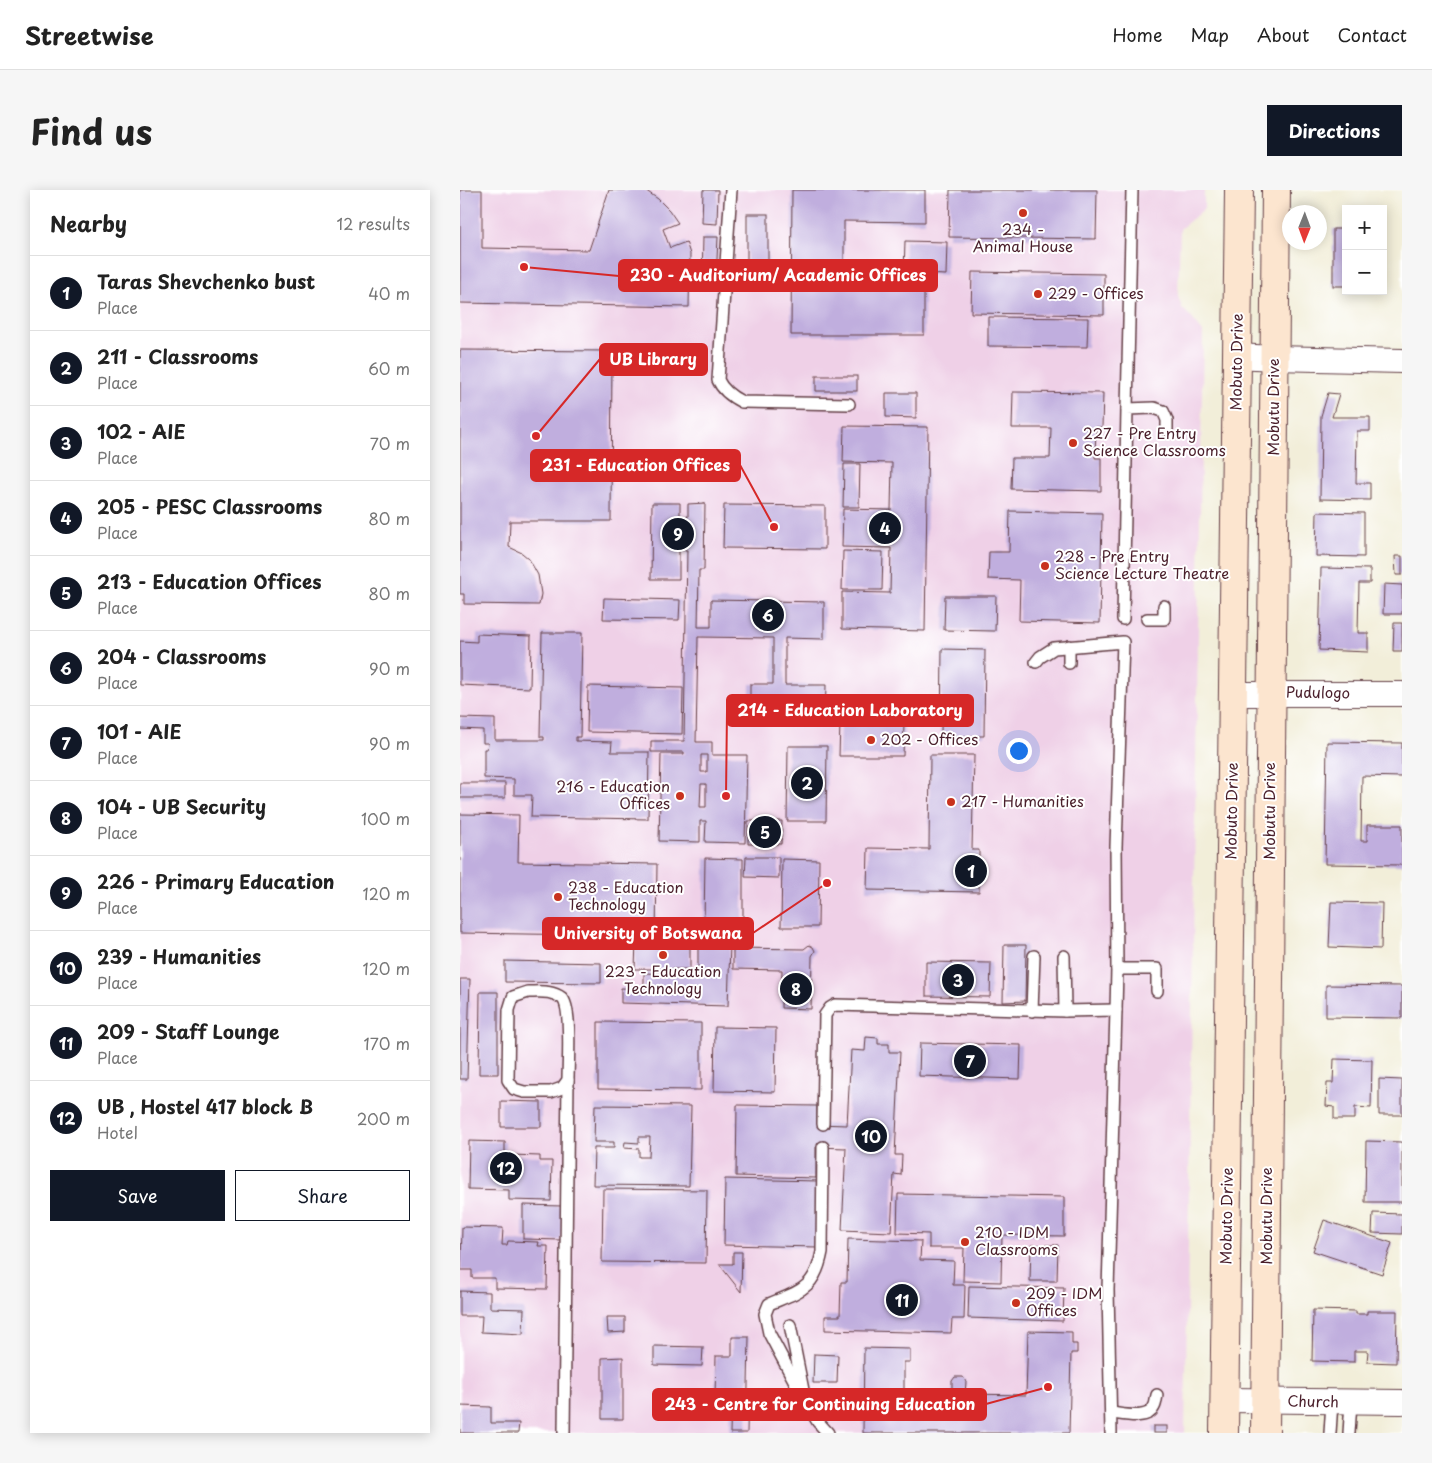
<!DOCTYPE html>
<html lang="en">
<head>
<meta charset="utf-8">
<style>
	:root { --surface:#fff; --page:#f6f6f6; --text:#222; --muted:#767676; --line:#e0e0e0; --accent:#111827 }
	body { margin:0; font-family:"Playpen Sans",sans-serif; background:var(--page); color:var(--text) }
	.controls { position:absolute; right:15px; top:15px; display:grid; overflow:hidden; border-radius:0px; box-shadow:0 2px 12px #0003 }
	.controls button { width:45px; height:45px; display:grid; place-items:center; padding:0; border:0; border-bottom:1px solid var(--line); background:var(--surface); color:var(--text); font:25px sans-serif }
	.compass { position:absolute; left:822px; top:15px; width:45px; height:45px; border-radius:50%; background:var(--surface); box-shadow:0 2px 12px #0003; rotate:181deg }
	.you { position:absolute; left:558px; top:560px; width:18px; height:18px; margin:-12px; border:4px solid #fff; border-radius:50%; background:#1a73e8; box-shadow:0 0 0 8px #1a73e833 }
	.badge { display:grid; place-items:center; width:32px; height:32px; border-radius:50%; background:var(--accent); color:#fff; font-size:16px; font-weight:700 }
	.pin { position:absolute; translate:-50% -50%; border:2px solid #fff; box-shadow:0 1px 5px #0006 }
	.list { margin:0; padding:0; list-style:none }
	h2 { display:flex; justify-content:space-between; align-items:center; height:65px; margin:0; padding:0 20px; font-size:21px }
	h2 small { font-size:16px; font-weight:400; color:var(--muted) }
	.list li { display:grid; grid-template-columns:32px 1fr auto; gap:15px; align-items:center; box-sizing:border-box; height:75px; padding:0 20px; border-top:1px solid var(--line) }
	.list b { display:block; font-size:19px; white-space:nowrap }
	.list p { margin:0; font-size:16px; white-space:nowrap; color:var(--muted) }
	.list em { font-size:16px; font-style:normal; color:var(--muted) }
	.actions { display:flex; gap:10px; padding:15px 20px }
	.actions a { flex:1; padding:11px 0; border:1px solid var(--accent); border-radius:0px; text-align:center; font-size:18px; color:var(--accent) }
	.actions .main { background:var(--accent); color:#fff }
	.map { position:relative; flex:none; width:942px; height:1243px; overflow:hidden; border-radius:0px }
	header { display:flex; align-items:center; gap:30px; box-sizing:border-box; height:70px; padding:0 25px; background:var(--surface); border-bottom:1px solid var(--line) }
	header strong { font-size:24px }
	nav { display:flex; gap:28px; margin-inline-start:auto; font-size:18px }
	.intro { display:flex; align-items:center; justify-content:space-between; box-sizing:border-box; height:120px; padding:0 30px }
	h1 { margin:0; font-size:35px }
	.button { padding:12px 22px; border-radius:0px; background:var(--accent); color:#fff; font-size:18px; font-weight:700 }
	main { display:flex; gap:30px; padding:0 30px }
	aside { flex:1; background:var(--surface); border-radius:0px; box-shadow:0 2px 12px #0003 }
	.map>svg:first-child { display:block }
	.built { fill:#efd0e7 }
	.building { fill:#c0aede; fill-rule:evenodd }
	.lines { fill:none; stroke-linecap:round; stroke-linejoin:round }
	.service-casing { stroke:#633e45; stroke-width:14 }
	.minor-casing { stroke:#633e45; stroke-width:26 }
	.secondary-casing { stroke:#633e45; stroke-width:30 }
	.service { stroke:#fff; stroke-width:11 }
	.minor { stroke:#fff; stroke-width:24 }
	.secondary { stroke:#fce5cf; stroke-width:28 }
	.poi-dot { fill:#c8321e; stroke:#fff; stroke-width:2 }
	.labels { text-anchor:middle; stroke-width:4; stroke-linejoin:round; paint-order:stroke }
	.poi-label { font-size:15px; fill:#4a1f2b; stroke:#fff; text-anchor:start }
	.street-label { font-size:15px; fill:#4a1f2b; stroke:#fff }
	.leader { fill:none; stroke:#d62828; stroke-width:2 }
	.callout-dot { fill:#d62828; stroke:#fff; stroke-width:2 }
	.callout { fill:#d62828; stroke:#d62828; stroke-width:2 }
	.callout-label { font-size:16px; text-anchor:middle; font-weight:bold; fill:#fff }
</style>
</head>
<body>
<header>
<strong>Streetwise</strong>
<nav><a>Home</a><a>Map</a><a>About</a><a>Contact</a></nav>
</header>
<div class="intro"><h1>Find us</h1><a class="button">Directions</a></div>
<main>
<aside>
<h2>Nearby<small>12 results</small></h2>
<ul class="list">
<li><span class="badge">1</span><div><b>Taras Shevchenko bust</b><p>Place</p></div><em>40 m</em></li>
<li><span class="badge">2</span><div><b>211 - Classrooms</b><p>Place</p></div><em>60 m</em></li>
<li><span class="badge">3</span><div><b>102 - AIE</b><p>Place</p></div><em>70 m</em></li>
<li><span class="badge">4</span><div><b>205 - PESC Classrooms</b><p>Place</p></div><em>80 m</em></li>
<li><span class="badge">5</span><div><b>213 - Education Offices</b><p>Place</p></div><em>80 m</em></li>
<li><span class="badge">6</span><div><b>204 - Classrooms</b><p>Place</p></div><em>90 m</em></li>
<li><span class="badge">7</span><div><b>101 - AIE</b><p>Place</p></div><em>90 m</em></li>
<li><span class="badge">8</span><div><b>104 - UB Security</b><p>Place</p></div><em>100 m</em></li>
<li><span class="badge">9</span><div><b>226 - Primary Education</b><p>Place</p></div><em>120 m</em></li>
<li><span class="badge">10</span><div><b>239 - Humanities</b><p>Place</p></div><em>120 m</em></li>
<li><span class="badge">11</span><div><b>209 - Staff Lounge</b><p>Place</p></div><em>170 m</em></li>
<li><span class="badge">12</span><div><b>UB , Hostel 417 block B</b><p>Hotel</p></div><em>200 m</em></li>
</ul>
<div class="actions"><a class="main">Save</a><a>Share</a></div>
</aside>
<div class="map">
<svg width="942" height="1243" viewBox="0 0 942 1243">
	<rect width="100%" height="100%" fill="#fff"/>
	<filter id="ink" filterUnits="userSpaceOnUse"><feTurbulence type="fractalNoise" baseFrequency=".02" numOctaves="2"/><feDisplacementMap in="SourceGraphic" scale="10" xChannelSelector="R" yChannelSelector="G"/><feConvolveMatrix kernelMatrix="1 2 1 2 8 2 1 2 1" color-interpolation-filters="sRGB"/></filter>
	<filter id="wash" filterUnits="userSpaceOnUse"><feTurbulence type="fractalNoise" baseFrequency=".0096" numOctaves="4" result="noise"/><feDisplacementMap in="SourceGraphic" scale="20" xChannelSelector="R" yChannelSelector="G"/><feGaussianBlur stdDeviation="1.12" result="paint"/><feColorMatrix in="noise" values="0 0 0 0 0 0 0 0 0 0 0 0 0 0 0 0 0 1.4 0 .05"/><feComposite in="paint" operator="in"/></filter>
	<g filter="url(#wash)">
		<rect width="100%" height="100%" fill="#f2eed9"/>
		<path class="built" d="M0,0H744V19L720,39L718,106L722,118L730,126L743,142L725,1243H0Z"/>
		<g id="blocks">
			<g class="building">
				<path d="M0,0H22V58L129,60L149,0H185L198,9L209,20L218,33L203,39L210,58L226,52L230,64L229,117L0,113Z"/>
				<path d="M243,0H258L257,34L242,33Z"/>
				<path d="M332,0H465V32L384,31V90H464V145H331Z"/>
				<path d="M490,0H637L636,49L489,47Z"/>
				<rect x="287" y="24" width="21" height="63"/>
				<rect x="873" y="39" width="13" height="57"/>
				<path d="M243,47H258L256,92H242Z"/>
				<path d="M445,51L487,52L486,85L444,83Z"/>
				<path d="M512,82L644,84V125L511,123Z"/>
				<path d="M528,127L628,128L627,157L528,156Z"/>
				<path d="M0,160L152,161L151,331H50L49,357L62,363L69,369L78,385L81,404L79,415L4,414V404H0Z"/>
				<rect x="356" y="186" width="41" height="15"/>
				<path d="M553,202L643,203L642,237H636L635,268H641V301L551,299L552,268H590L591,238H552Z"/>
				<path d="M426,203H456V228L426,227Z"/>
				<path d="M868,203L879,204L872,227H910V241H897L896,293H910V310L860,309L861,226Z"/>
				<path d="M384,236L468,237L465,441L382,439V402L430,403L431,358L382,357L383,319L431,320L432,273L383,272Z"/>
				<path d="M384,274H400L399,317H383Z"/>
				<path d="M192,313H220V327H228V314L245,313L244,380H239L238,437H251V410L364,412V449L325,448V495H366L365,528L290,527V494H313V448L238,447L236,552H252V565H287L285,653L245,652L246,631H240V652L199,651L201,564H224V562H191V551H224L227,360H219V389H191ZM241,565H247V582H241ZM241,594H246V617H240Z"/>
				<path d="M264,315L365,316V359L263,358Z"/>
				<path d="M550,321L642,323L640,433L559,431L560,390L528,389L529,362H549Z"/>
				<path d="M857,322L904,323V367L856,366Z"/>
				<path d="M383,361L423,362L422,400H382Z"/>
				<path d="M935,366H942V385H936Z"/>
				<path d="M861,378L910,379V393H899L898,443H908V462L859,460Z"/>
				<path d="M924,394L942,395V424H923Z"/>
				<path d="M485,406H536L535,441L484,440Z"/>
				<path d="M144,408L220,410L219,430L143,429Z"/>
				<path d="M934,433H942V461H933Z"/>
				<path d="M82,443H122L120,547H116V551L152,552L151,562H189L188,629L71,627L72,605H54V589L24,588V559H27L28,553H23V540L0,539V528L35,529V550H84V547H80Z"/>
				<path d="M17,444L71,446L70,498L0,495V451L17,452Z"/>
				<path d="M482,459L525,460L524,546H481Z"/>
				<path d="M128,496L223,498L222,544L127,542Z"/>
				<path d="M380,533H444L443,566H379Z"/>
				<path d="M867,552L942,553V587L902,586L901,651H907V635H942V675L865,674Z"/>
				<path d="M328,556H367L366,631H327Z"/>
				<path d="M470,565H514L512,660H519V702L407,700L408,658L469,659Z"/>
				<rect x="0" y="593" width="45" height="15"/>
				<path d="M0,624L59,625L58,672L197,674L196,746L0,743Z"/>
				<path d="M288,631H322L321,654H288Z"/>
				<path d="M286,667H319V688L285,687Z"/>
				<path d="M245,668L283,669V736L244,735Z"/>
				<path d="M322,669L359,670L358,737H321Z"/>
				<path d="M871,712L922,713L921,759L869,757Z"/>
				<path d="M176,750L230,751V779H175Z"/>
				<path d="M238,753L270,754L268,816L161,813V798L184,799V783L238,785Z"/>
				<path d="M349,755L353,757L355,761L352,766L351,819L321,818L322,780L273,779V758L344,759Z"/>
				<path d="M544,755H566L565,811L543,812Z"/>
				<path d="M45,771L141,773V793L45,792Z"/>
				<path d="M466,772L531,773L530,807L466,806Z"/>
				<path d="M0,789H10L7,889H0Z"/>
				<path d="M866,795L942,796V828L866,827Z"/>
				<path d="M20,802H38V884H19Z"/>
				<path d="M138,832L241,833V900L138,899Z"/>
				<path d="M255,837L316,838L315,902L254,901Z"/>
				<path d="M406,847L418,848V854H429V862H440L435,965H442L441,985L434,984L431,1042L382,1040L386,958L356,957V988L276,986L277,915L357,916V934L387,935L391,860L405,861Z"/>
				<path d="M460,853L561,855L560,889L459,886Z"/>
				<path d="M874,869L912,870L911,918L895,917V929H874V917L866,916L867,893H873Z"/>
				<path d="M919,889L942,890V925H919Z"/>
				<path d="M41,911L81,912V937H41Z"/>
				<path d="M135,915L231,916L229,996L133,995L134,958H154V952H134ZM179,947H190L189,967H179V959L164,958L165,952L179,953Z"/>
				<path d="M9,951L45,952V963L41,962V971H50V965L80,966V971H92L91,1011L49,1010V1000L8,999Z"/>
				<path d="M906,951L942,952V1012H905Z"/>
				<path d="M265,989L359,991L358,1057L264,1055Z"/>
				<path d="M143,999L247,1000L246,1073L142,1072Z"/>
				<path d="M438,1004L604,1007V1046L542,1045L541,1092L503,1091L504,1058H469V1044L437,1043Z"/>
				<path d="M63,1015L102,1016L101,1050L63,1049Z"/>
				<path d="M913,1023L942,1024V1044L912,1043Z"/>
				<path d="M864,1030L932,1053L922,1084L853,1061Z"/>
				<path d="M2,1037L43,1038L42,1055H47L48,1051L79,1052L78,1056H88L87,1099L35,1098V1088H12V1080H1Z"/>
				<path d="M388,1049L461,1051L460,1070L494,1071L493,1095H505L504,1129H492L491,1143L365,1140V1126H380L381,1092H387Z"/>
				<path d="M571,1055H598L597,1091H570Z"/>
				<path d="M273,1062H282L281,1102L259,1074H273Z"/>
				<path d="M509,1096L604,1098L603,1131L508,1128Z"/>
				<path d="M0,1101L30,1102V1118L64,1119L63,1144L21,1142L22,1126H0Z"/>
				<path d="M853,1120L896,1121V1124H907V1121H937L936,1173L907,1172L908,1161H894V1172L852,1171Z"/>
				<path d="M147,1127H165V1142L148,1143Z"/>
				<path d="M568,1141L612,1142V1154H617V1163H611L609,1243H403L404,1158L450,1159V1172H444V1202L492,1203V1191L495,1187H503L506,1192L505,1204L566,1205Z"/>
				<path d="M272,1147H289L287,1243H270L271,1206H255L256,1166H272Z"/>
				<path d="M194,1156L243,1157L242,1176L194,1175Z"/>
				<path d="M354,1164L378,1165L377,1193H353Z"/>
				<path d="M163,1167V1229H142V1168Z"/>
				<path d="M0,1216L31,1217V1233H59L58,1243H0Z"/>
				<rect x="693" y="1236" width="14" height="7"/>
			</g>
		</g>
	</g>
	<g filter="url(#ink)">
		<use href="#blocks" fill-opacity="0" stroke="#633e45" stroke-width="1"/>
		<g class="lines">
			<defs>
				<g id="service">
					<path d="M271,0L258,190C263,201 272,207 282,212L389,214"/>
					<path d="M667,219L672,0"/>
					<path d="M663,429L667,219L694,218L703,221L707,230V240"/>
					<path d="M687,429H704V416"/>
					<path d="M576,472L580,467L594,458L663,452L656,657L657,779"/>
					<path d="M609,473V456"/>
					<path d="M604,766L605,821"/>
					<path d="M68,802C79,802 92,800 102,808C112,817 108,874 108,890L102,898L91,902H64L54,899L48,890L49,820L53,807Z"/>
					<path d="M656,820L657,779H697V801"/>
					<path d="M572,821L574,766"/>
					<path d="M363,934L365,825L370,818L375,815L605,821L656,820L648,1100L651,1243"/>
					<path d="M363,957L362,1062C355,1099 340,1101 309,1114L305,1124L309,1143L345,1211L358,1232L368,1243"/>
					<path d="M330,1135L343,1200"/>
					<path d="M651,1223C662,1224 688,1231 694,1217C696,1214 696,1209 697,1205"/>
					<path d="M104,1243L108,890"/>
					<path d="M870,1243L872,1212"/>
					<path d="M889,1243L891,1212"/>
				</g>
				<g id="minor">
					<path d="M777,166L814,168L942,171"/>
					<path d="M773,504H942"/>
					<path d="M765,1210L942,1212"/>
				</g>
				<g id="secondary">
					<path d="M764,1243L779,0"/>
					<path d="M805,1243L816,0"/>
				</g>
			</defs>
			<use href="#service" class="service-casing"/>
			<use href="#minor" class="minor-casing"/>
			<use href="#secondary" class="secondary-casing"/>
			<use href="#service" class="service"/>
			<use href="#minor" class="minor"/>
			<use href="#secondary" class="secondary"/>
		</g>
	</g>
	<g class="poi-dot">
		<circle cx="563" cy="23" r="5"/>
		<circle cx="578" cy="104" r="5"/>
		<circle cx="613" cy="253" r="5"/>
		<circle cx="585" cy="376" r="5"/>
		<circle cx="411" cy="550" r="5"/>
		<circle cx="220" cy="606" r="5"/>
		<circle cx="491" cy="612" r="5"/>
		<circle cx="98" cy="707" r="5"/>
		<circle cx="203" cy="765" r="5"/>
		<circle cx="505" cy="1052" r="5"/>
		<circle cx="556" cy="1113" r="5"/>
	</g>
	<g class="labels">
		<g class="poi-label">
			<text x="563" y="45" text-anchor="middle">234 -<tspan x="563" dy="17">Animal House</tspan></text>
			<text x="588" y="109">229 - Offices</text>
			<text x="623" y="249">227 - Pre Entry<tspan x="623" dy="17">Science Classrooms</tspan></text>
			<text x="595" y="372">228 - Pre Entry<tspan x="595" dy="17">Science Lecture Theatre</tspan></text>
			<text x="421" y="555">202 - Offices</text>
			<text x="210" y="602" text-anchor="end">216 - Education<tspan x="210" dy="17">Offices</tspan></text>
			<text x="501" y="617">217 - Humanities</text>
			<text x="108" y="703">238 - Education<tspan x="108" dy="17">Technology</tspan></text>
			<text x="203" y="787" text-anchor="middle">223 - Education<tspan x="203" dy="17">Technology</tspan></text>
			<text x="515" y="1048">210 - IDM<tspan x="515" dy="17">Classrooms</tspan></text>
			<text x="566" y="1109">209 - IDM<tspan x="566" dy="17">Offices</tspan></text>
		</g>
		<g class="street-label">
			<text transform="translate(777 172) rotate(-89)" y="5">Mobuto Drive</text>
			<text transform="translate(814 217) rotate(-90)" y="5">Mobutu Drive</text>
			<text transform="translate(858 503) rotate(1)" y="5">Pudulogo</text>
			<text transform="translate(772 621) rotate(-89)" y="5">Mobuto Drive</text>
			<text transform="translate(810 621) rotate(-90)" y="5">Mobutu Drive</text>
			<text transform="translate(767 1026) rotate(-89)" y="5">Mobuto Drive</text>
			<text transform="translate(807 1026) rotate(-90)" y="5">Mobutu Drive</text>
			<text transform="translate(853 1212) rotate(1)" y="5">Church</text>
		</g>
	</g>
	<path class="leader" d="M64 77L159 86M76 246L140 169M314 337L280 275M266 606L267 520M367 693L293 743M588 1197L526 1214"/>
	<g class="callout-dot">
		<circle cx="64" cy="77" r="5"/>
		<circle cx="76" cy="246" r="5"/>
		<circle cx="314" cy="337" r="5"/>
		<circle cx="266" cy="606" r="5"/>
		<circle cx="367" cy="693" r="5"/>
		<circle cx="588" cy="1197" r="5"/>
	</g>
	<g class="callout">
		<rect x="159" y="70" width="318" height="31" rx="5"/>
		<rect x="140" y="154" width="107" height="31" rx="5"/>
		<rect x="71" y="260" width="209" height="31" rx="5"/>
		<rect x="267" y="505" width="246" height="31" rx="5"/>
		<rect x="83" y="728" width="210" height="31" rx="5"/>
		<rect x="193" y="1199" width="333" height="31" rx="5"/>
	</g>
	<g class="callout-label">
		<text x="318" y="91">230 - Auditorium/ Academic Offices</text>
		<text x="193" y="175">UB Library</text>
		<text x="176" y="281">231 - Education Offices</text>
		<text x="390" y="526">214 - Education Laboratory</text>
		<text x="188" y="749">University of Botswana</text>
		<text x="360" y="1220">243 - Centre for Continuing Education</text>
	</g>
</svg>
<div class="controls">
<button>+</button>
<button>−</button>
</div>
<svg class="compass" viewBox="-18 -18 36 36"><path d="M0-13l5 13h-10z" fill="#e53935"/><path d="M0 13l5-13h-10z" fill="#767676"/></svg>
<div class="you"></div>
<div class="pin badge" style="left:511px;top:681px">1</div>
<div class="pin badge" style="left:347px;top:593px">2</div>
<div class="pin badge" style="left:498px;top:790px">3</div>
<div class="pin badge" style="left:425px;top:338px">4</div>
<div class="pin badge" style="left:305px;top:642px">5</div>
<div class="pin badge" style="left:308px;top:425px">6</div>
<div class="pin badge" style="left:510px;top:871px">7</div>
<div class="pin badge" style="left:336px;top:799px">8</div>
<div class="pin badge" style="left:218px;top:344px">9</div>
<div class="pin badge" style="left:411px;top:946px">10</div>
<div class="pin badge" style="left:442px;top:1110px">11</div>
<div class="pin badge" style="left:46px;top:978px">12</div>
</div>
</main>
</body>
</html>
